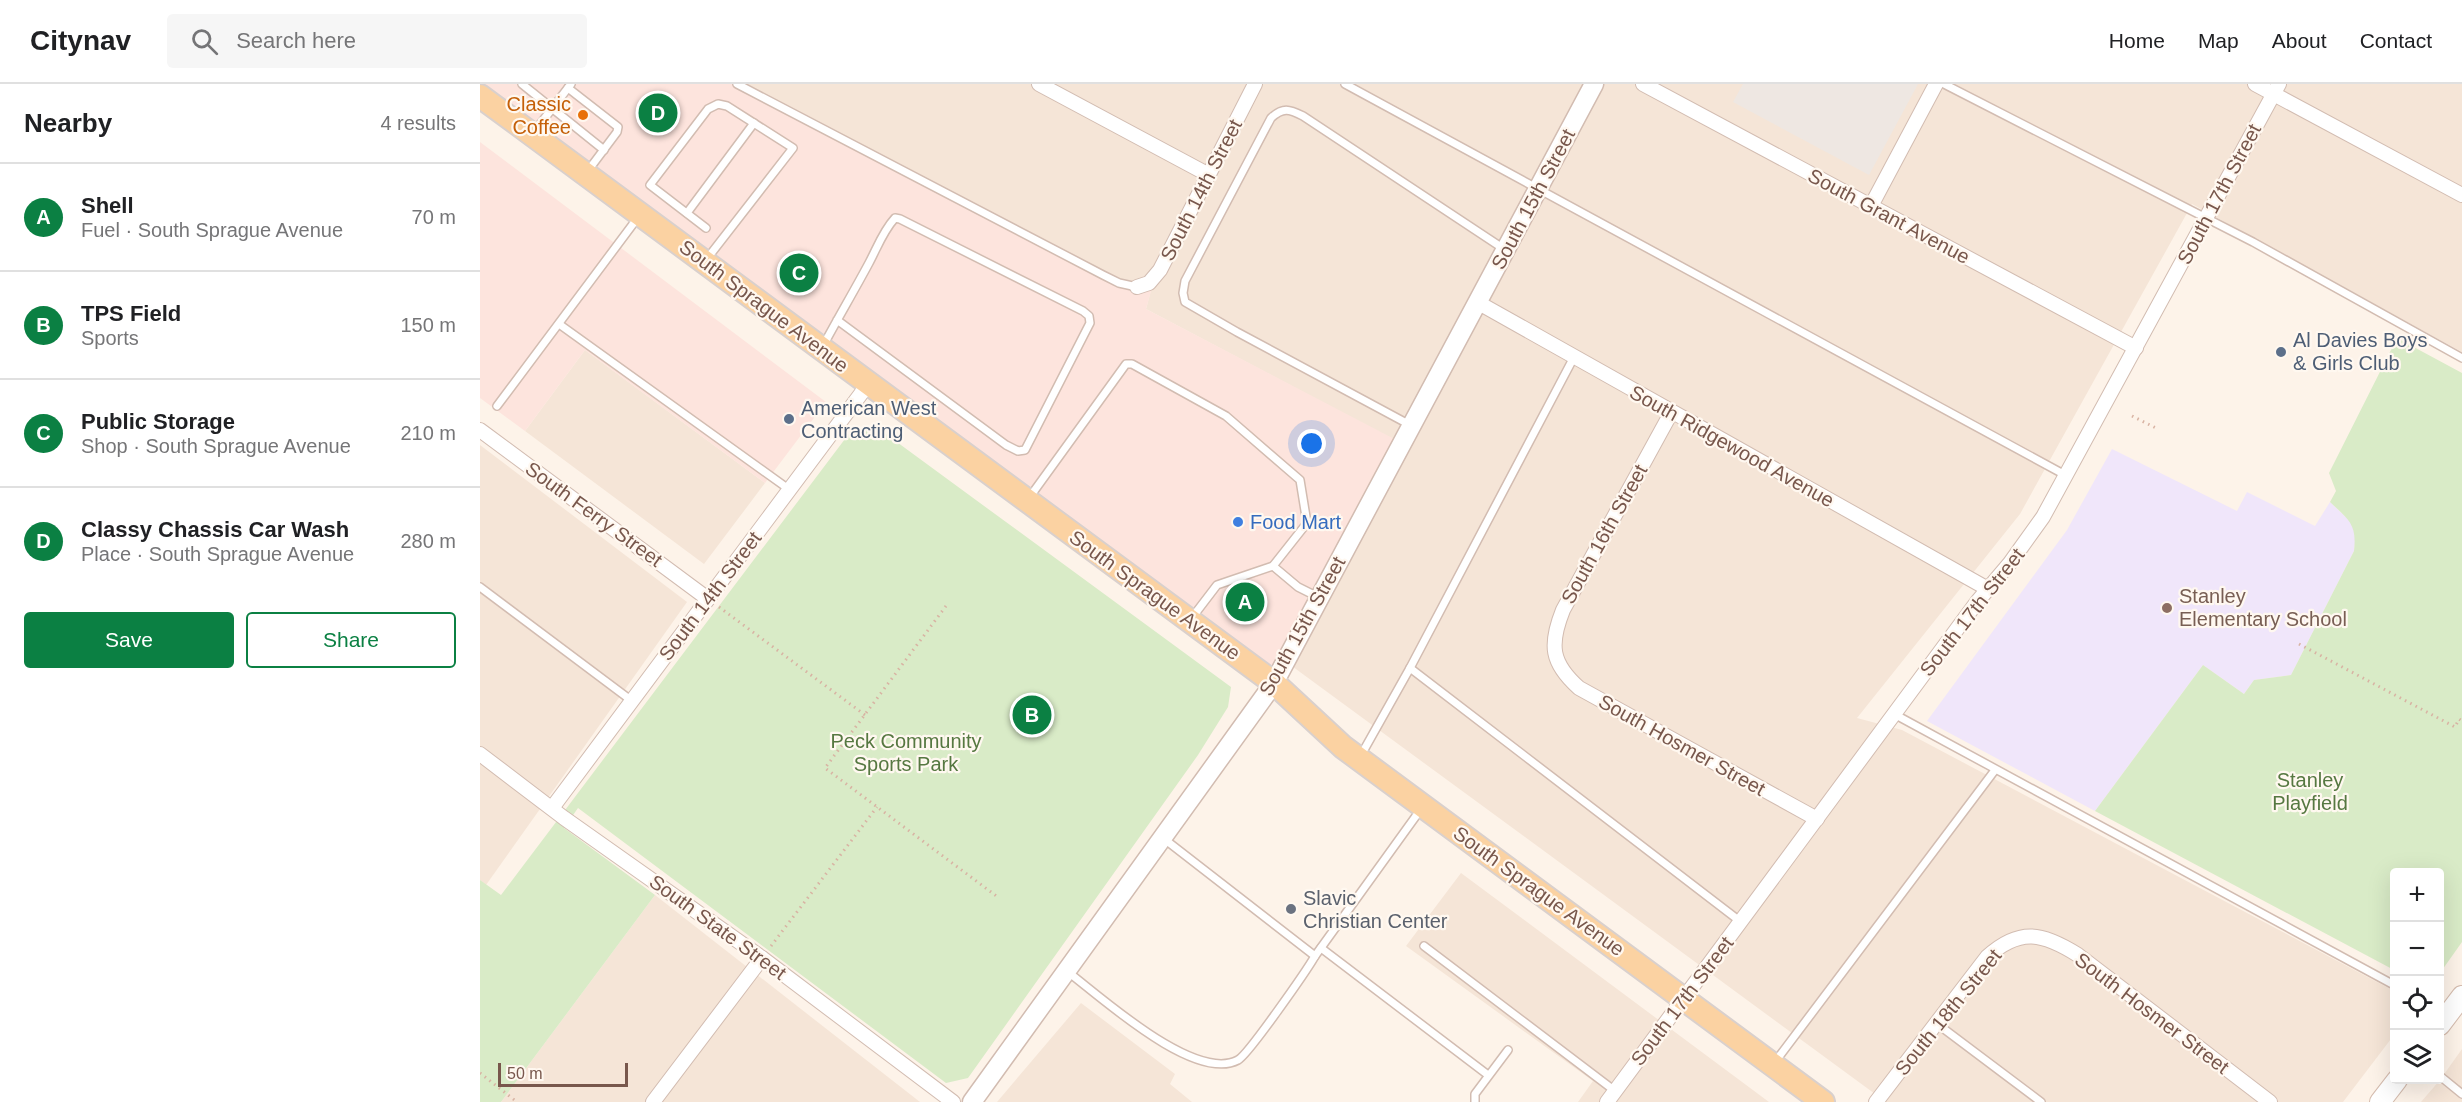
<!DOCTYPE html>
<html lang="en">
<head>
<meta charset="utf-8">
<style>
	:root { --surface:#fff; --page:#f6f6f6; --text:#202124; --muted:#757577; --line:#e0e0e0; --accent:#0b8043 }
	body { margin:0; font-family:Arial,sans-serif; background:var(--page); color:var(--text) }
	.controls { position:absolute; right:18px; bottom:18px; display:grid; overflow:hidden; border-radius:6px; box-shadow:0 6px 24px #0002 }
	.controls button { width:54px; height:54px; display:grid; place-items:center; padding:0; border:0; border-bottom:2px solid var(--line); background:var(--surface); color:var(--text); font:30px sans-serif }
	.scale { position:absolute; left:18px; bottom:15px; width:130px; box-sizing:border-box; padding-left:6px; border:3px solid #78574c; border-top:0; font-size:16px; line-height:21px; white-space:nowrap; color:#78574c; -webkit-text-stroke:4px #fff8f0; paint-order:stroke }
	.you { position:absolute; left:832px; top:360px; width:21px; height:21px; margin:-15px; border:4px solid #fff; border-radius:50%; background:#1a73e8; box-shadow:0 0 0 9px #1a73e833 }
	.badge { display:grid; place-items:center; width:39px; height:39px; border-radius:50%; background:var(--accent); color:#fff; font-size:20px; font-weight:700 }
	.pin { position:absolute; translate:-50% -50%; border:3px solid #fff; box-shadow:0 2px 6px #0006 }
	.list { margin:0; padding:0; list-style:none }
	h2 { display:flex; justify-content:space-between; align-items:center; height:78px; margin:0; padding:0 24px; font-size:26px }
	h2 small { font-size:20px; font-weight:400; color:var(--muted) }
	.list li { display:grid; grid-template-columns:39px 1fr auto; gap:18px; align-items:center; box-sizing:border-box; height:108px; padding:0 24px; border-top:2px solid var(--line) }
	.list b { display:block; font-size:22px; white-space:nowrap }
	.list p { margin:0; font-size:20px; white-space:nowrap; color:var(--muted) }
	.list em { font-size:20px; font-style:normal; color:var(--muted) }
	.actions { display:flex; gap:12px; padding:18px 24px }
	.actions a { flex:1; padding:14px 0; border:2px solid var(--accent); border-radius:6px; text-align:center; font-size:21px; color:var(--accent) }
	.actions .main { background:var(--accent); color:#fff }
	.icon { flex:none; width:33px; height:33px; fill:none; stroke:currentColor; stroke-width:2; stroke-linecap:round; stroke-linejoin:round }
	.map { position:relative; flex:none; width:1982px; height:1018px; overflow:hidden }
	header { display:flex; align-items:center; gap:36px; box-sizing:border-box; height:84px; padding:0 30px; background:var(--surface); border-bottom:2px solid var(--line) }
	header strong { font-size:28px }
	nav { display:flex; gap:33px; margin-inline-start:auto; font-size:21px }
	.search { width:420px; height:54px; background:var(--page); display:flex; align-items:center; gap:15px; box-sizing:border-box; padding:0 21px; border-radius:6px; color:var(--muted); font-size:22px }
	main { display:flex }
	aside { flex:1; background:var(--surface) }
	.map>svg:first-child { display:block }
	.residential { fill:#f5e5d7 }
	.commercial { fill:#fde4dd }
	.industrial { fill:#eee7e2 }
	.education { fill:#f0e6fa }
	.green { fill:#d9ebc7 }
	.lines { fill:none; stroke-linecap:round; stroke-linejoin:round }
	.service-casing { stroke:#d2bcb1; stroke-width:10 }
	.minor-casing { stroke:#d2bcb1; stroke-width:16 }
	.tertiary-casing { stroke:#d2bcb1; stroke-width:21 }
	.secondary-casing { stroke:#d5bcae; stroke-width:22 }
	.primary-casing { stroke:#d9d0cd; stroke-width:26 }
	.path { stroke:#d8b3a3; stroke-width:3; stroke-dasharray:1.5 4.5; stroke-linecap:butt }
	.service { stroke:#fff; stroke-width:7 }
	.minor { stroke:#fff; stroke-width:14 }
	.tertiary { stroke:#fff; stroke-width:18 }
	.secondary { stroke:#fff; stroke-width:20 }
	.primary { stroke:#fbd2a2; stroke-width:22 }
	.food-dot { fill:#e8710a; stroke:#fff8f0; stroke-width:2 }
	.service-dot { fill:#5c6f8a; stroke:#fff8f0; stroke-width:2 }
	.shop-dot { fill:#3f7fe0; stroke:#fff8f0; stroke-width:2 }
	.education-dot { fill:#8d6e63; stroke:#fff8f0; stroke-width:2 }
	.worship-dot { fill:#6b7280; stroke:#fff8f0; stroke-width:2 }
	.labels { text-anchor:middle; stroke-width:4.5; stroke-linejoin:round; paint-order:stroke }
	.food-label { font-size:20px; fill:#c56008; stroke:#fff8f0; text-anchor:end }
	.street-label { font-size:20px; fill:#78574c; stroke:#fff8f0 }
	.service-label { font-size:20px; fill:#4e5e75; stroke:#fff8f0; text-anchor:start }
	.shop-label { font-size:20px; fill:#366cbe; stroke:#fff8f0; text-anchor:start }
	.education-label { font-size:20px; fill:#785e54; stroke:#fff8f0; text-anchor:start }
	.park-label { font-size:20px; fill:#567841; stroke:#fff8f0 }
	.worship-label { font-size:20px; fill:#5b616d; stroke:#fff8f0; text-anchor:start }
</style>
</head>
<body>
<header>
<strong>Citynav</strong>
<div class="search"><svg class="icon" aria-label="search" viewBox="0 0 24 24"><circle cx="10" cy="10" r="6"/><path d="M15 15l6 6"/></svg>Search here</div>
<nav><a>Home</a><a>Map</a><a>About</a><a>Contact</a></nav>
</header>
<main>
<aside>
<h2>Nearby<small>4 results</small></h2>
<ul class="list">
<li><span class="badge">A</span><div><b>Shell</b><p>Fuel · South Sprague Avenue</p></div><em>70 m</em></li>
<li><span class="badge">B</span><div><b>TPS Field</b><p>Sports</p></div><em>150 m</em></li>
<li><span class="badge">C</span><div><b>Public Storage</b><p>Shop · South Sprague Avenue</p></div><em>210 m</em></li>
<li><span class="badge">D</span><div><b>Classy Chassis Car Wash</b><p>Place · South Sprague Avenue</p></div><em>280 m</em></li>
</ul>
<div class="actions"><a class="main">Save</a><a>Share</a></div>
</aside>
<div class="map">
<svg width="1982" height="1018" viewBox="0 0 1982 1018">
	<rect width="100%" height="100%" fill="#fdf3e9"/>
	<g class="residential">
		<path d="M257,0H1982V268L1712,120L1540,430L1377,634L1422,646L1914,907V951L1863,1018H1406L805,577L895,346L666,225L674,195L647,201Z"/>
		<path d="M105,266L285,399L224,480L45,347Z"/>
		<path d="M0,361L207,518L6,801L0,796Z"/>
		<path d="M981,789L1289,1018H1098L1113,997L926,862Z"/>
		<path d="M175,811L440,1018H21Z"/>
		<path d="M601,919L695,990L690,1000L712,1018H517Z"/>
		<path d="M1982,965V1018H1941L1960,996Z"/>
	</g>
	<g class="commercial">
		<path d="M0,0H257L647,201L675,193L666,225L922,359L794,599L0,12Z"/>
		<path d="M0,58L346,318L285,399L105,266L45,347L0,314Z"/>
	</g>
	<path class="industrial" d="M1263,0H1438L1389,91L1253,18Z"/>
	<path class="education" d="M1632,365L1757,427L1767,408L1835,442L1850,418L1872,439L1876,452L1874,467L1811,591L1774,596L1764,610L1723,581L1615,727L1447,637L1587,446Z"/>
	<g class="green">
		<path d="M1917,254L1982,289V858L1960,889V788H1914V886L1615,727L1723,581L1764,610L1774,596L1811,591L1874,467C1877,440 1869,436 1850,418L1856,407L1849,389Z"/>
		<path d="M395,342L751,603L748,623L718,671L488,994L466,999L98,724L84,744L175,811L21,1018H0V796L21,811L371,347Z"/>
	</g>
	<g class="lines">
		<defs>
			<g id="service">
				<path d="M42,0L124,66"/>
				<path d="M257,0L623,191L639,199L657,203"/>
				<path d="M865,0L1587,392"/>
				<path d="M1464,0L1773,158L1982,274"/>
				<path d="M88,4L138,43L137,48L107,88"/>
				<path d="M54,48L91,0"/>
				<path d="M207,129L274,39"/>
				<path d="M226,144L170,101L228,25L238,20L247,22L313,64L226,176"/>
				<path d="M79,240L310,406"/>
				<path d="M343,262C358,234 374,207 389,179C397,164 403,147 415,134L420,135L603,227L609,232L610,239L545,366L538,367L526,361L357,236"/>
				<path d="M17,322L159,132"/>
				<path d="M932,342L757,248L705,218L703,209L705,197L791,34C803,23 809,25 823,32L1024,165"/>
				<path d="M549,414L646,280H652L746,332L820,396L827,439L793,482L737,501L711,535"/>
				<path d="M793,482L818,503L838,513"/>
				<path d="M0,503L152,617"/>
				<path d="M930,584L1261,838"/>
				<path d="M1414,630L1914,901"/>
				<path d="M880,673L930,584L1094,273"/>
				<path d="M683,754L835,872"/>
				<path d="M944,862L1135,1007"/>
				<path d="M841,864L1008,991"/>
				<path d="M588,888C621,913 715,999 758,976C768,971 827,886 835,872L941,725"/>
				<path d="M1456,939L1561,1018"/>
				<path d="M1295,978L1515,686"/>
				<path d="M1960,992L1982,1010"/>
				<path d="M995,1018V1010L1028,966"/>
			</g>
			<g id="minor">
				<path d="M559,0L729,91"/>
				<path d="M1163,0L1656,264"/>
				<path d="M1775,0L1982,111"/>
				<path d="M1391,122L1456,0"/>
				<path d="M657,203L669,199L680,186L775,0"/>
				<path d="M997,218L1508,505"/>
				<path d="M1191,329L1083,526C1069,561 1071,579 1099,604L1337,735"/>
				<path d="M0,346L228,515"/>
				<path d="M0,670L84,734L282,874L473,1018"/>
				<path d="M72,724L389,299"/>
				<path d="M173,1018L282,874"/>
				<path d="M1127,1018L1497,518L1530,479L1563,433L1799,0"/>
				<path d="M1396,1018L1507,873C1540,843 1563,849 1598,871L1790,1018"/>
			</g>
			<path id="tertiary" d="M492,1018L794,599L1114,0"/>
			<g id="secondary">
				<path d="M1960,941L1982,912"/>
				<path d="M1900,1018L1917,996"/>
			</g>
			<path id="primary" d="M0,12L794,599L863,663L1343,1018"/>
		</defs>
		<use href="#service" class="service-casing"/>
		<use href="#minor" class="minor-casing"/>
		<use href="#tertiary" class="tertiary-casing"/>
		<use href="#secondary" class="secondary-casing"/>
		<use href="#primary" class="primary-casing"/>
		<g class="path">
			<path d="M1652,332L1676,344"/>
			<path d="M466,522L345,684L519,814"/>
			<path d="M239,523L385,631"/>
			<path d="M1819,560L1975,643L1979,635L1982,637"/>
			<path d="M291,862L397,723"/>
			<path d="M0,989L37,1018"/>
		</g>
		<use href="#service" class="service"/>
		<use href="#minor" class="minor"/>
		<use href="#tertiary" class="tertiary"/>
		<use href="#secondary" class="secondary"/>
		<use href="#primary" class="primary"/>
	</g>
	<circle class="food-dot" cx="103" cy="31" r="6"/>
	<g class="service-dot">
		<circle cx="1801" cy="268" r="6"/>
		<circle cx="309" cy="335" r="6"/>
	</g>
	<circle class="shop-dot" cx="758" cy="438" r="6"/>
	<circle class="education-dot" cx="1687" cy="524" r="6"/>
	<circle class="worship-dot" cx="811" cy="825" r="6"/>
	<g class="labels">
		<g class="food-label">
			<text x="91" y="27">Classic<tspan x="91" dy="23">Coffee</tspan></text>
		</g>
		<g class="street-label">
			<text transform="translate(721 106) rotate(-63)" y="7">South 14th Street</text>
			<text transform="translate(1739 110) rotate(-62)" y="7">South 17th Street</text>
			<text transform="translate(1053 115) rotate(-62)" y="7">South 15th Street</text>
			<text transform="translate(1409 132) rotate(28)" y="7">South Grant Avenue</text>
			<text transform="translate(284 222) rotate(37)" y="7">South Sprague Avenue</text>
			<text transform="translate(1252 362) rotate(29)" y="7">South Ridgewood Avenue</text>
			<text transform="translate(114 430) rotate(36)" y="7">South Ferry Street</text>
			<text transform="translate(1124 450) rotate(-61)" y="7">South 16th Street</text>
			<text transform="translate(675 511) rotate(36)" y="7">South Sprague Avenue</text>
			<text transform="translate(230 512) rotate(-53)" y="7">South 14th Street</text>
			<text transform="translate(1492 528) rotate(-52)" y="7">South 17th Street</text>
			<text transform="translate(822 542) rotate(-61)" y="7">South 15th Street</text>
			<text transform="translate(1202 661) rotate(29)" y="7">South Hosmer Street</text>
			<text transform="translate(1059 807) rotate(36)" y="7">South Sprague Avenue</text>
			<text transform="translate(238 843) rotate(36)" y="7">South State Street</text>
			<text transform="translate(1202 917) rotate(-53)" y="7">South 17th Street</text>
			<text transform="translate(1468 928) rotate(-51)" y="7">South 18th Street</text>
			<text transform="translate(1672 929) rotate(37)" y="7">South Hosmer Street</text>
		</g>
		<g class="service-label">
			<text x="1813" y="263">Al Davies Boys<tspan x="1813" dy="23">&amp; Girls Club</tspan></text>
			<text x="321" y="331">American West<tspan x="321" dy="23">Contracting</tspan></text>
		</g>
		<g class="shop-label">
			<text x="770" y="445">Food Mart</text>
		</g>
		<g class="education-label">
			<text x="1699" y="519">Stanley<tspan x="1699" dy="23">Elementary School</tspan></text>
		</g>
		<g class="park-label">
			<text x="426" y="664">Peck Community<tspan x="426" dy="23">Sports Park</tspan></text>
			<text x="1830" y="703">Stanley<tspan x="1830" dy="23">Playfield</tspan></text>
		</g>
		<g class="worship-label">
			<text x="823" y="821">Slavic<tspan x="823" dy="23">Christian Center</tspan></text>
		</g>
	</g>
</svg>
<div class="controls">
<button>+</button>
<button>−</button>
<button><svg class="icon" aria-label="locate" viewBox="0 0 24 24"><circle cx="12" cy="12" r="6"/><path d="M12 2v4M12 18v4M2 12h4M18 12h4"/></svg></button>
<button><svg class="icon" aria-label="layers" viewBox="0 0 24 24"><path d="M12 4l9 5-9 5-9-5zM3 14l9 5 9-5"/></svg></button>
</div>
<div class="scale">50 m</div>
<div class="you"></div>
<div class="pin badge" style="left:765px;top:518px">A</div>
<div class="pin badge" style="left:552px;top:631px">B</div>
<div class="pin badge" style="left:319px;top:189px">C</div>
<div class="pin badge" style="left:178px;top:29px">D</div>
</div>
</main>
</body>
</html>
